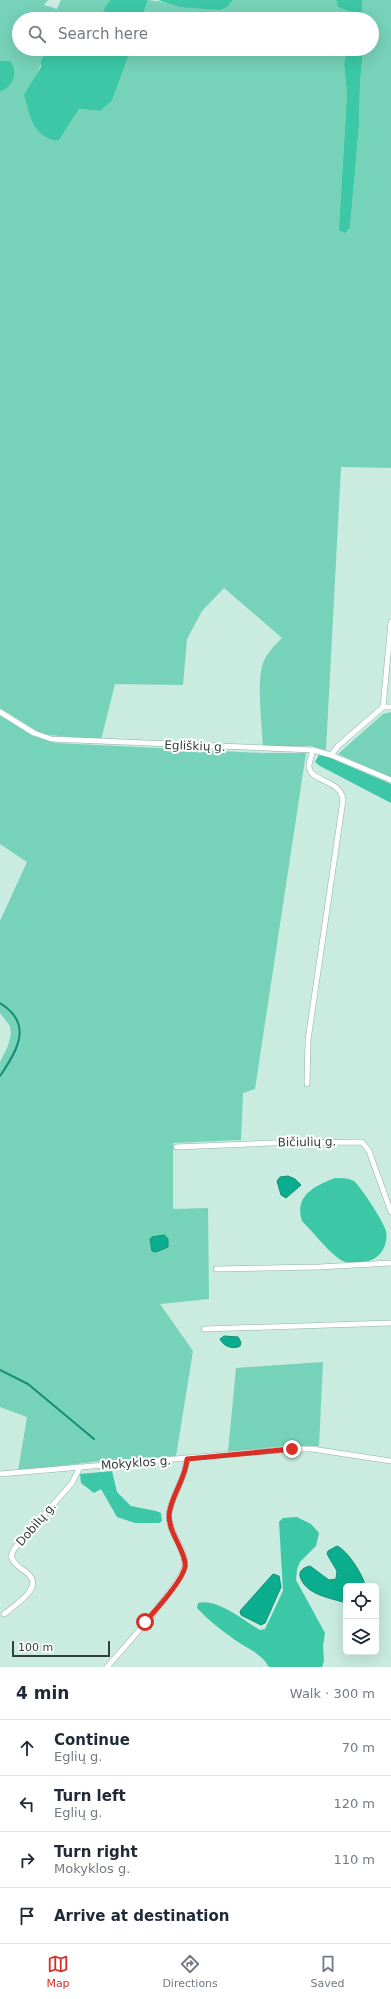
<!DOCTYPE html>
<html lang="en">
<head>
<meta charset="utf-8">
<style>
	:root { --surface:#fff; --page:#f6f6f7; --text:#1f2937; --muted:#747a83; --line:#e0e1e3; --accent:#d93025 }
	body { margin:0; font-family:"DejaVu Sans",sans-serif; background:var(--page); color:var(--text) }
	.controls { position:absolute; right:12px; bottom:12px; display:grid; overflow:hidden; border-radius:6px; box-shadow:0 4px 16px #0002 }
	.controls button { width:36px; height:36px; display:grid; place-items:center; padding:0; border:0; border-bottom:1px solid var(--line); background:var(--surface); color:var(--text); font:20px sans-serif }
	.scale { position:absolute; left:12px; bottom:10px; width:98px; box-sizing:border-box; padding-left:4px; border:2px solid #33403c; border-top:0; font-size:11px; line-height:14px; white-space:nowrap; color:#33403c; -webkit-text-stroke:3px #fff; paint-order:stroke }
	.stop { position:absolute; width:12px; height:12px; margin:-9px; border:3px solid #d93025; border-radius:50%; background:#fff }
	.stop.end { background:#d93025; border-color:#fff; box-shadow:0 1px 4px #0008 }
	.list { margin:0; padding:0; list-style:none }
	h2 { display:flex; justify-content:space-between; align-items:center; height:52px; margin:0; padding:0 16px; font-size:17px }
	h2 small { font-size:13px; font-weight:400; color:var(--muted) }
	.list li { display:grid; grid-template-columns:26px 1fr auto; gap:12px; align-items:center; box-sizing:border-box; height:56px; padding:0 16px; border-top:1px solid var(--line) }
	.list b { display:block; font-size:15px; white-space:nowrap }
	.list p { margin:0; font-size:13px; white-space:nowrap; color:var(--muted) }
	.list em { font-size:13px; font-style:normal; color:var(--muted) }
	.icon { flex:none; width:22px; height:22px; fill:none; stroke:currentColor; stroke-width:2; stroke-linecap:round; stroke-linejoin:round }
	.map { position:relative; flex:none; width:391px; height:1667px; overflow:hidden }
	.search { position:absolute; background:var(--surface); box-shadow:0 4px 16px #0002; left:12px; right:12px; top:12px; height:44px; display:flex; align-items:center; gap:10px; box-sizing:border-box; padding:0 14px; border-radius:22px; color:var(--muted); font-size:15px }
	.sheet { height:276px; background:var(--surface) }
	nav { display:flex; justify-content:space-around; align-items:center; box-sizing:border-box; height:56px; border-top:1px solid var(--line); background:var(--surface); font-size:11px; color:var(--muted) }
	nav a { display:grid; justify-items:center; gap:2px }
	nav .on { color:var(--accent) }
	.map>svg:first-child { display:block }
	.green { fill:#76d2b8 }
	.forest { fill:#3cc7a7 }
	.water { fill:#0aae8f; stroke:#168d76 }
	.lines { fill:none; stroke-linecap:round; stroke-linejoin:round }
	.stream { stroke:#168d76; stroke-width:2 }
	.minor-casing { stroke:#91b1a7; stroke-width:6 }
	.minor { stroke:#fff; stroke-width:5 }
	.route { stroke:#d93025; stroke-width:5 }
	.labels { text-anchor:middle; stroke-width:4; stroke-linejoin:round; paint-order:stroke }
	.street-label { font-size:12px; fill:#33403c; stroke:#fff }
</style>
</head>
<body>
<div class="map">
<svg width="391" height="1667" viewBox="0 0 391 1667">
	<rect width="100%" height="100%" fill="#c9ebe0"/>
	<g class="green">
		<path d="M0,0H48L44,5L57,9L61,0H110L105,7L102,14L79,19H19V49H47L37,74L59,140L79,109L100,111L112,101L131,49H347L344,64L347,93L339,226L348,231L350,228L359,126L360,84L363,49H372V19H363L362,0H391V468L341,467L326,750L310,746L263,747C262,725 257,685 262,666C265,655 274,646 282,638L224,588L202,611L187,639L183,685L115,684L101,740L49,735L38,732L0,708V92L2,91L10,61H0Z"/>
		<path d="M148,0L220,10L226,8L233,0H336L338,7L348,9L354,16V19H141Z"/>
		<path d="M391,712V778L338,754L383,714Z"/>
		<path d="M0,715L33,736L56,743L263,753H306L255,1089L243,1093L241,1140L173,1143V1209L208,1208L209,1299L160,1304L193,1351L176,1456L101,1461L18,1471L27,1417L0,1407V1062L8,1046L11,1034L10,1026L0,1013V921L27,862L0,844Z"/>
		<path d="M323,1362L319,1446H285L228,1452L236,1368Z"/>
	</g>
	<g class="forest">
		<path d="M110,0H148L141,19H79L102,14L105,7Z"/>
		<path d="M158,0H233L226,8L220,10L180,7Z"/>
		<path d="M336,0H362L363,19H354L352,12L338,7Z"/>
		<path d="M47,49H131L112,101L100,111L79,109L59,140C55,141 52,140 48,138C31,130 29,111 24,95L41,67V61Z"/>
		<path d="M347,49H363L360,84L359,126L350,228L345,233L339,230V226L347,93L344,64Z"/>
		<path d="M0,61H10C19,73 13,86 0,92Z"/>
		<path d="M319,755L328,757L391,784V803L320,766L315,762Z"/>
		<path d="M335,1178C341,1178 351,1178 355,1182C363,1190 383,1221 386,1231C389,1248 377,1262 362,1262C353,1263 345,1264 338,1258C325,1248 314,1233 302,1221C294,1195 315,1186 335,1178Z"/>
		<path d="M112,1471L117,1492L131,1506L156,1511L161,1513L162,1521L159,1523H135L117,1517L101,1489L94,1493L81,1483L80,1474Z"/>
		<path d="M297,1517L311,1524L319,1533L316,1546L300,1562L297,1569L296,1580L325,1633L323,1646L324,1661L322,1667H269C261,1653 248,1649 235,1640C221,1630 208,1620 197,1608L198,1603C217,1598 243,1620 260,1630L265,1629L283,1591L279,1522L283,1518Z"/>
	</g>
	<g class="water">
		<path d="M288,1176L295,1179L301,1185L286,1198L281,1195L277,1181L280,1177Z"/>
		<path d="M164,1235L168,1239V1247L156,1252L152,1251L150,1239L152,1237Z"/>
		<path d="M224,1336L238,1337L241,1342L240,1346C233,1350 223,1346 220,1339Z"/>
		<path d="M337,1546C347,1550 364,1576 365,1586H346V1603C331,1598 305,1595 300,1576C299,1570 305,1567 310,1566L329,1580L336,1579L337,1571L327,1554L328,1551Z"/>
		<path d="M273,1574L279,1576L281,1587L265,1623L261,1625L241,1615L240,1611Z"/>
	</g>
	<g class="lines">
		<g class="stream">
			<path d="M0,1003C34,1024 17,1051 0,1076"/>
			<path d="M0,1370L28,1384L94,1439"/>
		</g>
		<defs>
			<g id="minor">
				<path d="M383,707L391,622"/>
				<path d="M0,712L34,733L51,739L313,750L331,755L391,780"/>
				<path d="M331,755L338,746L383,707H391"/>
				<path d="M307,1084L308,1040L343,800C341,779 309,782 309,766C309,761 312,755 313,750"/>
				<path d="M176,1147L271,1143L362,1142L369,1151L391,1212"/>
				<path d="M216,1269L319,1267L391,1263"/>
				<path d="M204,1329L391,1323"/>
				<path d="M0,1474L292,1449H312L391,1461"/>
				<path d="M4,1614C16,1604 46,1587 26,1572C19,1567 14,1564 11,1556L14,1549L72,1483L80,1467"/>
				<path d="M107,1667C121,1651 186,1580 185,1563C184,1545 168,1532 169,1514C171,1495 186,1479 187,1459"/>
			</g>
		</defs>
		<use href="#minor" class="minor-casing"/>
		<use href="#minor" class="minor"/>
	</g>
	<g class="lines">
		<path class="route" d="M145,1622C155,1611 182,1581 185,1567C186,1561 183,1555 181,1550C176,1538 169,1528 169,1515C171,1495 186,1479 187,1459L292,1449"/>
	</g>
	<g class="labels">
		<g class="street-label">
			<text transform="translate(195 746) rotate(2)" y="4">Egliškių g.</text>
			<text transform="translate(307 1142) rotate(-1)" y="4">Bičiulių g.</text>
			<text transform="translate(136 1463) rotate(-4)" y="4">Mokyklos g.</text>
			<text transform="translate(36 1524) rotate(-49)" y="4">Dobilų g.</text>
		</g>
	</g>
</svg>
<div class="controls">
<button><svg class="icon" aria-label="locate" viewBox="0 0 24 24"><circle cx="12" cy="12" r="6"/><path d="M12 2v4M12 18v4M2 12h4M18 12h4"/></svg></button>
<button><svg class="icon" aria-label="layers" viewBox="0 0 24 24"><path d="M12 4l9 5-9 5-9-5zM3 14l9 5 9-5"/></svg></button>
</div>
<div class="scale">100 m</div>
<div class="stop" style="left:145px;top:1622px"></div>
<div class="stop end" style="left:292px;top:1449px"></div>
<div class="search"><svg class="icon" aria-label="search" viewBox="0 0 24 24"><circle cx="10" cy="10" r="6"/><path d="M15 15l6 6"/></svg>Search here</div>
</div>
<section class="sheet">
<h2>4 min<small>Walk · 300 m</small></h2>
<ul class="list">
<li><svg class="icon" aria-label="ahead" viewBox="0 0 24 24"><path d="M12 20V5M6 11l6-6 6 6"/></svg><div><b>Continue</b><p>Eglių g.</p></div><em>70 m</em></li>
<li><svg class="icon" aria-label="left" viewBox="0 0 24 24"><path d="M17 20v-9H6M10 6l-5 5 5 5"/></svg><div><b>Turn left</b><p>Eglių g.</p></div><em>120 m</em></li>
<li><svg class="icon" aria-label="right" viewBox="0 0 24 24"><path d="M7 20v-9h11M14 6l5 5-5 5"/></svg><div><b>Turn right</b><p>Mokyklos g.</p></div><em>110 m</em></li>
<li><svg class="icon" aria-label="arrive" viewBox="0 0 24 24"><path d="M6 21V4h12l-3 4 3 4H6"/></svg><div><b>Arrive at destination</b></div></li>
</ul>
</section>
<nav>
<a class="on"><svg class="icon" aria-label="map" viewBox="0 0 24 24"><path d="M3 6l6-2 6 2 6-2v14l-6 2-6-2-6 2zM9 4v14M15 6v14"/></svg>Map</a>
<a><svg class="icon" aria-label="directions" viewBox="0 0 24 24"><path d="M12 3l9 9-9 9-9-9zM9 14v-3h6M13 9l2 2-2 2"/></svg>Directions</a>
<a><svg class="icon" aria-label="saved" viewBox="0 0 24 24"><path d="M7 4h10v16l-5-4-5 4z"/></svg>Saved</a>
</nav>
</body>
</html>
